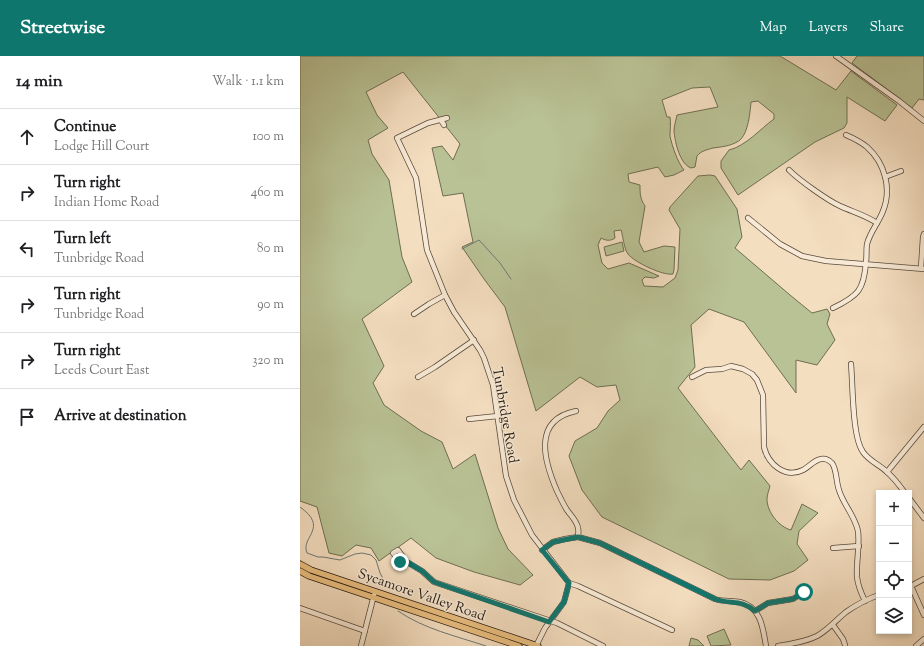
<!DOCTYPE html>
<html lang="en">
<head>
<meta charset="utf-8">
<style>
	:root { --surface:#fff; --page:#f2f2f2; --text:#202124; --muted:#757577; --line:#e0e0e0; --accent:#0f766e }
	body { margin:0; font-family:"Sorts Mill Goudy",serif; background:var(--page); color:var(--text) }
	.controls { position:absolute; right:12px; bottom:12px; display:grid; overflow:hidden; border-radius:0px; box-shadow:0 2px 6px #0003 }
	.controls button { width:36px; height:36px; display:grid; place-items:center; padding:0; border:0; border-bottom:1px solid var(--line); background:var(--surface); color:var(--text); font:20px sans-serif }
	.stop { position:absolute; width:12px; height:12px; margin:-9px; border:3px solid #0f766e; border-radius:50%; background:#fff }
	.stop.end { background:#0f766e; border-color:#fff; box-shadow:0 1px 4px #0008 }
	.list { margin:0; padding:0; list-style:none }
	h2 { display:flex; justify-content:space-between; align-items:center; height:52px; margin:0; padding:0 16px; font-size:17px }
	h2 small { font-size:13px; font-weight:400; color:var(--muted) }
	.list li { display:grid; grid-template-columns:26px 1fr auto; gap:12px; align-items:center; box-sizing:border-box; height:56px; padding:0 16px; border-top:1px solid var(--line) }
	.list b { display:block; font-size:15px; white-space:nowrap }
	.list p { margin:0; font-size:13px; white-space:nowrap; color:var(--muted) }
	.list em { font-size:13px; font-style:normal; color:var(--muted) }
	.icon { flex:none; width:22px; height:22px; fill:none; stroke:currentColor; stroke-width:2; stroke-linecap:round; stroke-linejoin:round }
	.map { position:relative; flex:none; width:624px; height:590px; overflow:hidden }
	header { display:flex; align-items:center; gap:24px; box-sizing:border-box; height:56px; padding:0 20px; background:var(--accent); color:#fff }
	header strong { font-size:19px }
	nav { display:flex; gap:22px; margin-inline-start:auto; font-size:14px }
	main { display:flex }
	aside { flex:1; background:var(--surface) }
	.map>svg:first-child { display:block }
	.green { fill:#b9c295; stroke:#6e6e52 }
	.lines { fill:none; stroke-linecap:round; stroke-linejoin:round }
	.stream { stroke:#6e7977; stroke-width:1 }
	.minor-casing { stroke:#584a3c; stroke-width:6 }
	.major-casing { stroke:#241910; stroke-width:7 }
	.minor { stroke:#f8ead6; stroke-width:4.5 }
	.major { stroke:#eabf80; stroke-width:5.5 }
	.route { stroke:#0f766e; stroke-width:5 }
	.labels { text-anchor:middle; stroke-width:3; stroke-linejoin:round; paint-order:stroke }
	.street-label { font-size:14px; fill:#241910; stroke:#f8ead6 }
</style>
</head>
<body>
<header>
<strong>Streetwise</strong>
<nav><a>Map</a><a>Layers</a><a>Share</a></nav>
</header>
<main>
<aside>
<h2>14 min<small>Walk · 1.1 km</small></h2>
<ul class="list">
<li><svg class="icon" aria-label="ahead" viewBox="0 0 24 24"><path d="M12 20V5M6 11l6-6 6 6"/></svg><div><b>Continue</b><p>Lodge Hill Court</p></div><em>100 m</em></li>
<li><svg class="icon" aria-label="right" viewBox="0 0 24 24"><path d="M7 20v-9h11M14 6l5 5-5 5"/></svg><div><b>Turn right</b><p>Indian Home Road</p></div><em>460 m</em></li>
<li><svg class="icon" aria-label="left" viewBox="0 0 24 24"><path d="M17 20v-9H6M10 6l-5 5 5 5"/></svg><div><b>Turn left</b><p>Tunbridge Road</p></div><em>80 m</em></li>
<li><svg class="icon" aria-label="right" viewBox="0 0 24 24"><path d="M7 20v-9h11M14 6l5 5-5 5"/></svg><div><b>Turn right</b><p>Tunbridge Road</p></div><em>90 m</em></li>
<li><svg class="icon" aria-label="right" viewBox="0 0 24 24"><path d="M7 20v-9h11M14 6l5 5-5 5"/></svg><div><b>Turn right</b><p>Leeds Court East</p></div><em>320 m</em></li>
<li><svg class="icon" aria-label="arrive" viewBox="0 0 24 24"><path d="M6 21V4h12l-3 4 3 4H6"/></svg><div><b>Arrive at destination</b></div></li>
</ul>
</aside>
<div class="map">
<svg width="624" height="590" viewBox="0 0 624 590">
	<rect width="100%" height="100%" fill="#f4dec0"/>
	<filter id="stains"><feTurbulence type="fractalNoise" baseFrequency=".005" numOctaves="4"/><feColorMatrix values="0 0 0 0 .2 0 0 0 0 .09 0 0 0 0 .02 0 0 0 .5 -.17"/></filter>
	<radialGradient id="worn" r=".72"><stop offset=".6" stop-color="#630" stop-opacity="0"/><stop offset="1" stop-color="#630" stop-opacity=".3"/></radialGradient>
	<g class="green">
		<path d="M0,0H480L536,34L551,15L597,49L585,65L547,41V67L544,72L515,86L438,139L421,112V105L429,94C446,90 460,73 474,63V58L458,45L451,46C450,57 448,81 437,86C430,90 421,91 413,92C406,94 401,95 397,100L395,111L391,112C380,108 375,87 374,75C374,70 376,64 377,59L418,51L410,31L392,32L362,44L367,61H370C371,67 370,74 370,80C372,90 378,107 384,114L374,119L365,121L358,111L328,118L329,126L340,129C340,137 340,143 345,150L339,186L344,196L364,190L375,191L374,214L373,218C363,220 334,206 328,198C324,193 323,180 321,174L314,175L315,182C311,185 306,185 301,182L298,189L302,207L308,213L329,207L359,220L354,222L345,221L342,224L344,230L363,231L375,222L378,214L380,173L369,154L370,151L398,120L410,119L415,120L437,153L442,181L435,192L490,239L512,257L527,253L530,258L527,268L535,284L517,309L496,304V337L444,266L409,253L391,269L395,311L378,332L441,414L449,404L470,430C469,434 467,439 467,443C467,456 479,471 491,474L502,448L518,457L499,475L497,488L508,504L494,515L470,524L429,523L302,461L282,434L269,400L275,385L297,372L308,355L320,344L316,329L297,331L280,321L236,355L205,251L184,223L162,191L173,186L163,137L143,140L132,92L142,90L153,104L160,88L103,16L66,36L77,59L88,72L68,84L72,98L89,124L102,201L112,226L62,263L84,310L73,327L84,349L121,375L142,386L153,413L175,398L198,472L208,493L233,519L220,529L174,516L136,502L111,482L79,505L71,492L56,489L42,500L29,497L17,451L0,445Z"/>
		<path d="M557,0H624V44L619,43L612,52L552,7Z"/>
		<path d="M322,186L324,195L306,200L304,191Z"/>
		<path d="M424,573L431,589L411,590L407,580Z"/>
		<path d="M391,582L398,584L404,590H389Z"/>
	</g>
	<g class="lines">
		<g class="stream">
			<path d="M162,193L179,184L200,207L211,223"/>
			<path d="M0,451C30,472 0,481 7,497L18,501H23L40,504L55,498L62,497L71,499L76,504L80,517L87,530"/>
			<path d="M98,555C124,573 156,580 186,590"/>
		</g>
		<defs>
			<g id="minor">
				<path d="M536,0L599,45L624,65"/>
				<path d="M147,62L128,67L97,82L116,122L127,194L145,239L154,256L180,294L184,302L193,329L206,420L214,444L232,479L269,527L264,546L245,572L236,590"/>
				<path d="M141,64L144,69"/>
				<path d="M489,114C499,124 527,144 540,150C553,156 565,159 577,167"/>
				<path d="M585,121L601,115"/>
				<path d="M448,162L480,188L502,200L526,205L624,213"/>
				<path d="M621,212L623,181L624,178"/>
				<path d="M533,252C558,240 564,234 566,206C567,200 566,194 567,188C570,176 579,166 583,155C592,133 585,107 567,91C561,86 553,82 546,79"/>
				<path d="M114,258L129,248L145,239"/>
				<path d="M551,308C553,329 552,381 563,396C569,405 580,409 587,416C594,422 600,430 605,437"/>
				<path d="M118,321L135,311L174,284"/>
				<path d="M392,321L406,314L422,313L431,310L443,313L452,318L457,324L463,339L464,391C468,408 485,423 503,414C509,411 514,404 521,403C525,402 529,404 532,407C537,414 536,426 539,434C543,448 555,460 558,475C560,491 556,506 557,521C558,530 561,537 565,545"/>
				<path d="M276,355C232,364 244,405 257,435C260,441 263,448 267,454C271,460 277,465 278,472C279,475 278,479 278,481"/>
				<path d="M169,363L198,360"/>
				<path d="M587,416L624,371"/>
				<path d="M609,442L624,462"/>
				<path d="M533,492L559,490"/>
				<path d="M242,494L253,486L265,483L278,481L300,487L415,543C423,546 432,544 440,546C461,551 463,572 466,590"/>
				<path d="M107,506L101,507L93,497L98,494L107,506L122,515L134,526L257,567L303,590"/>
				<path d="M269,527L278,530L372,574"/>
				<path d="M611,530L624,559"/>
				<path d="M609,531L624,523"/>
				<path d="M0,552L65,575"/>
				<path d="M455,555L468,547L493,543L504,536"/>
				<path d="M533,569L543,583L545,589"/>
				<path d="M61,590L74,539"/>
				<path d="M478,590C491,588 505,586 517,580C528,574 536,564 546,556C556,549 567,543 579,539"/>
				<path d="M616,590L624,583"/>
			</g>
			<g id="major">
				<path d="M0,508L11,514L238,590"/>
				<path d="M0,515L9,520L219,590"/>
			</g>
		</defs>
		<use href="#minor" class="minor-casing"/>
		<use href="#major" class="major-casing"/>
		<use href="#minor" class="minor"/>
		<use href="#major" class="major"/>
	</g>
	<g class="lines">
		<path class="route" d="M100,506H107L122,515L134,526L249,566L264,546L269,527L242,494L253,486L278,481L300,487L415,543C432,549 440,543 455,555L468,547L493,543L504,536"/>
	</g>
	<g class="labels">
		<g class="street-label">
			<text transform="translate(206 359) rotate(80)" y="5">Tunbridge Road</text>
			<text transform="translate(122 538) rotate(19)" y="5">Sycamore Valley Road</text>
		</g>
	</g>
	<rect width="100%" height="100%" filter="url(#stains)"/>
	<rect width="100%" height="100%" fill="url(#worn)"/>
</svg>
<div class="controls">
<button>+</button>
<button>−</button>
<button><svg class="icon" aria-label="locate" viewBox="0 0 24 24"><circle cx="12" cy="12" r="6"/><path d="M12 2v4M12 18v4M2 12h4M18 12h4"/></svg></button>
<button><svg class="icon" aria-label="layers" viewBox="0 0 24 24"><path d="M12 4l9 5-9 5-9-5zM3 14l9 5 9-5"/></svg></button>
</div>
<div class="stop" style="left:504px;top:536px"></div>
<div class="stop end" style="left:100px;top:506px"></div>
</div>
</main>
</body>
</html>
